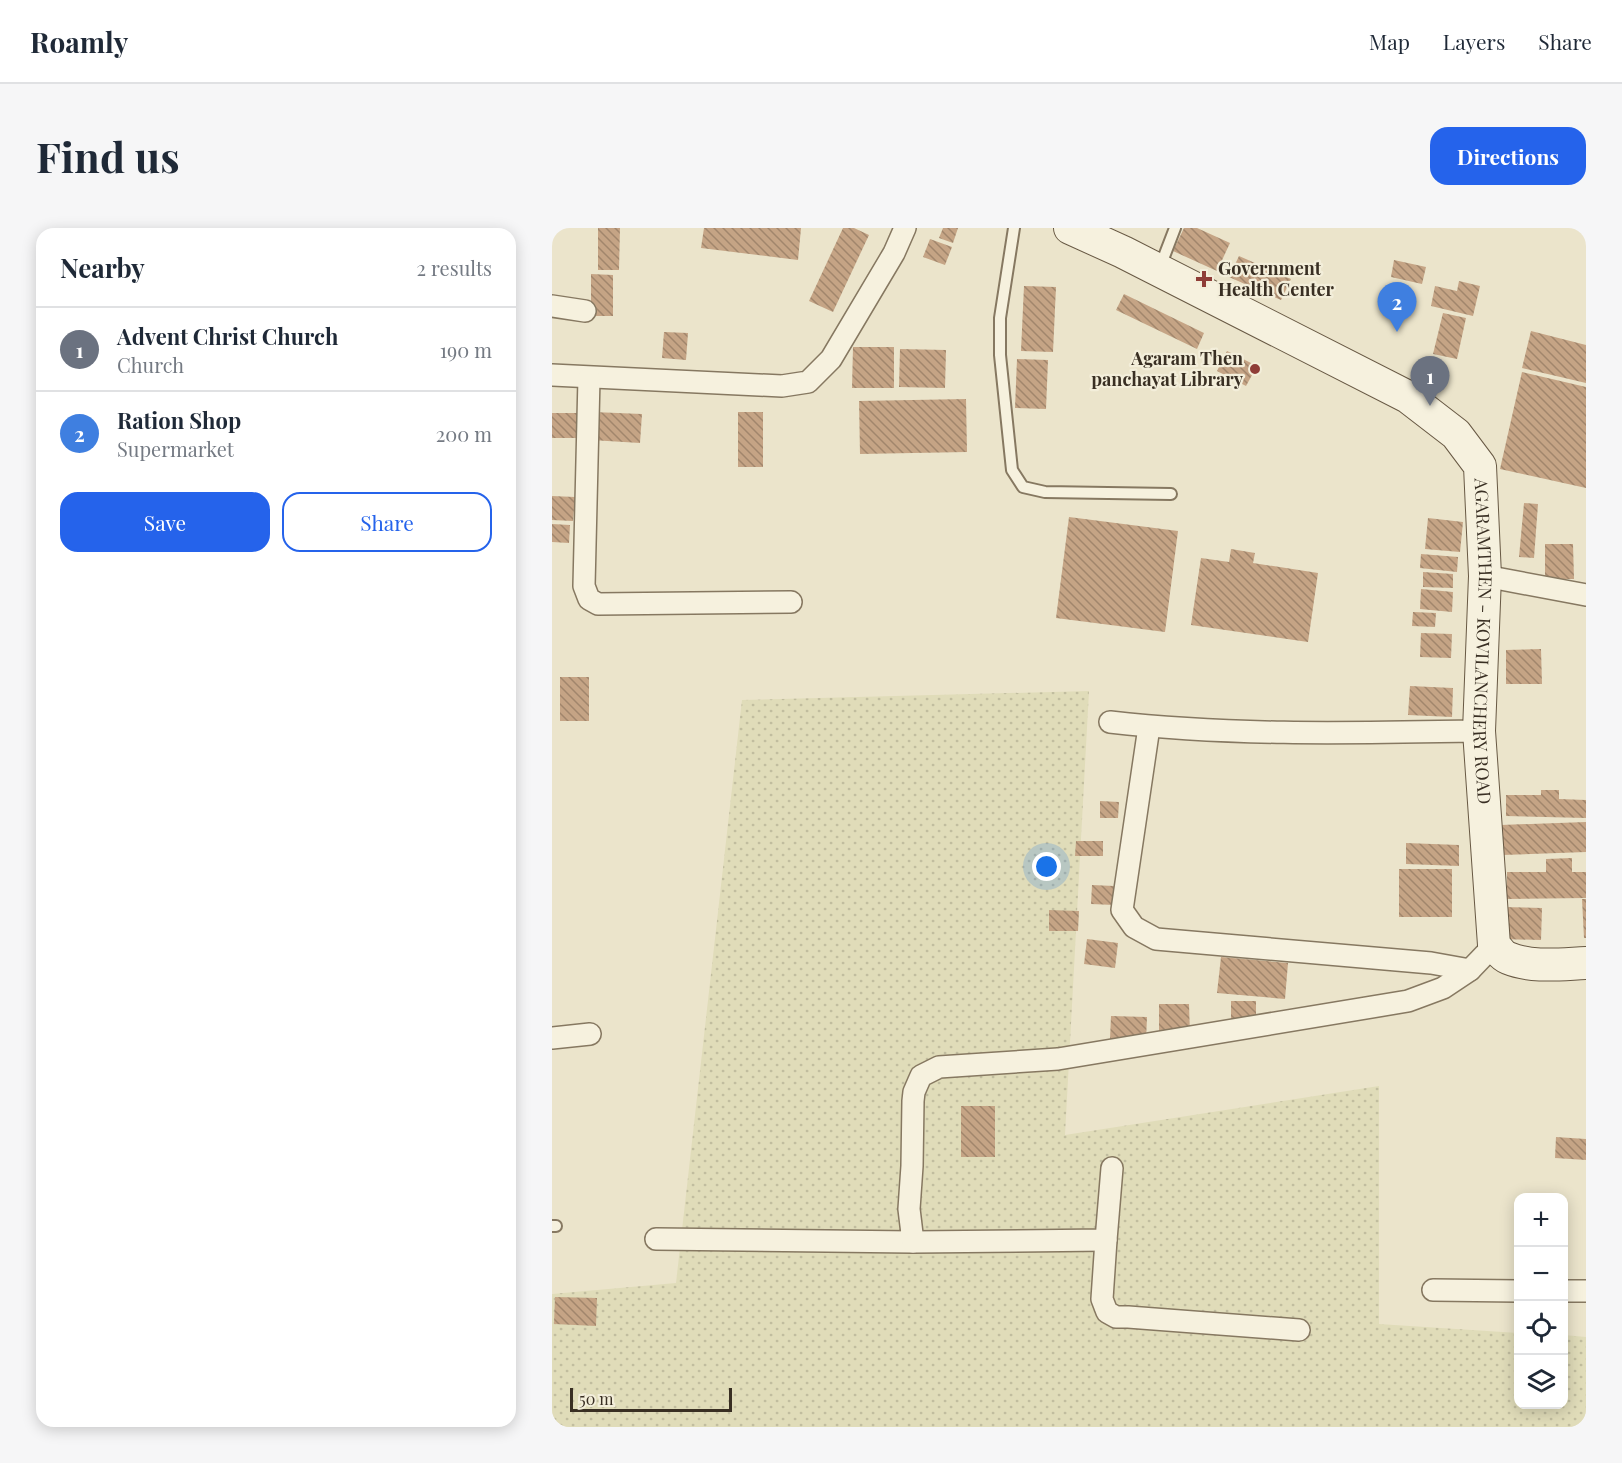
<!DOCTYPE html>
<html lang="en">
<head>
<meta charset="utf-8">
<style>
	:root { --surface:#fff; --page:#f6f6f7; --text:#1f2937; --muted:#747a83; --line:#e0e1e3; --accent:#2563eb }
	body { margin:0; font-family:"Playfair Display",serif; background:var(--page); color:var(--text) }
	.controls { position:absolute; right:18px; bottom:18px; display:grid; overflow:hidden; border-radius:12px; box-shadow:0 3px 15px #0003 }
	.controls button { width:54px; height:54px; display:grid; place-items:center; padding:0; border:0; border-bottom:2px solid var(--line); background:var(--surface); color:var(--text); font:30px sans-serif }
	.scale { position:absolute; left:18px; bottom:15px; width:162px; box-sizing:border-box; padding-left:6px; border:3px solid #392f23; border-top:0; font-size:16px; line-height:21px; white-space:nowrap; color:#392f23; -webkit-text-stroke:4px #f3eeda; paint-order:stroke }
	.you { position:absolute; left:495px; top:639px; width:21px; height:21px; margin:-15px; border:4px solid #fff; border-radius:50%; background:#1a73e8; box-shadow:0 0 0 9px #1a73e833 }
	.badge { display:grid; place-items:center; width:39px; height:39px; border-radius:50%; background:var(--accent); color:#fff; font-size:20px; font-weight:700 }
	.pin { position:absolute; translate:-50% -50px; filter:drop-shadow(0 2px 3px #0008) }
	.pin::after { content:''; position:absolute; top:32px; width:21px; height:18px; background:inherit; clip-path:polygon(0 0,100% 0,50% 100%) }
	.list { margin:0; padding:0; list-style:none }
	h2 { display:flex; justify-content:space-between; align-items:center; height:78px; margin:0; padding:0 24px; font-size:26px }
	h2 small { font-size:20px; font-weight:400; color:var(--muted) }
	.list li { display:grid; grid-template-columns:39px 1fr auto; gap:18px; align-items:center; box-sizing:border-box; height:84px; padding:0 24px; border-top:2px solid var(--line) }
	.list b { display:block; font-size:22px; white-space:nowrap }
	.list p { margin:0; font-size:20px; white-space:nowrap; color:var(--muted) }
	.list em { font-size:20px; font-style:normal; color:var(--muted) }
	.actions { display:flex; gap:12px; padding:18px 24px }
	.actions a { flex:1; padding:14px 0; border:2px solid var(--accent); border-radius:18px; text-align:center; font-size:21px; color:var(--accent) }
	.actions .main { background:var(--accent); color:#fff }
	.icon { flex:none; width:33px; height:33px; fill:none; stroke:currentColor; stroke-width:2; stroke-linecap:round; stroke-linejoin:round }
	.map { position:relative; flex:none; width:1034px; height:1199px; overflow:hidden; border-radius:18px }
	header { display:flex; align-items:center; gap:36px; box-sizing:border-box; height:84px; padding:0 30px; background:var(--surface); border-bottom:2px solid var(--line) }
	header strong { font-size:28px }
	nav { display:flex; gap:33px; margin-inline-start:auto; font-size:21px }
	.intro { display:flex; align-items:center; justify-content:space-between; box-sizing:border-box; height:144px; padding:0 36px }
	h1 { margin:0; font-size:42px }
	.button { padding:15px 27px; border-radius:18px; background:var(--accent); color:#fff; font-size:21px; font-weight:700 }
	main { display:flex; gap:36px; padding:0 36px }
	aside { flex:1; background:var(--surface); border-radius:18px; box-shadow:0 3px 15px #0003 }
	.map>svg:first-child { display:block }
	.farmland { fill:url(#farmland-dots) }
	.building { fill:url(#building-back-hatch) }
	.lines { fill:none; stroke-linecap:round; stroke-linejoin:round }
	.service-casing { stroke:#867861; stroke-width:14 }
	.minor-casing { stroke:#867861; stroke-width:24 }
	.secondary-casing { stroke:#685944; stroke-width:34 }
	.service { stroke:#f6f1de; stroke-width:10 }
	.minor { stroke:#f6f1de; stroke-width:21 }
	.secondary { stroke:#f6f1de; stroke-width:32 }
	.poi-dot { fill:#8f3d37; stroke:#f3eeda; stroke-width:2 }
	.labels { text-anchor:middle; stroke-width:4.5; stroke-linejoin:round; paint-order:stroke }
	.poi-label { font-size:18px; font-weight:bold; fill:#392f23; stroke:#f3eeda; text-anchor:start }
	.street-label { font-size:18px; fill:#392f23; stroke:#f3eeda }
</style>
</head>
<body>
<header>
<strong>Roamly</strong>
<nav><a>Map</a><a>Layers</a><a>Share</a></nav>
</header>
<div class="intro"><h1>Find us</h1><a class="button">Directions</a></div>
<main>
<aside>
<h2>Nearby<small>2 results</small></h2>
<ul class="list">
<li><span class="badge" style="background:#6b7280">1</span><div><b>Advent Christ Church</b><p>Church</p></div><em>190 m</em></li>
<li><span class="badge" style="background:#3f7fe0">2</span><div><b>Ration Shop</b><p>Supermarket</p></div><em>200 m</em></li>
</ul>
<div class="actions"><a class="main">Save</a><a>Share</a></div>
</aside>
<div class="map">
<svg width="1034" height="1199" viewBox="0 0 1034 1199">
	<defs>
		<pattern id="farmland-dots" width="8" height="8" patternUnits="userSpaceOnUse" patternTransform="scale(1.5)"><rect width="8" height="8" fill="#e0dcb9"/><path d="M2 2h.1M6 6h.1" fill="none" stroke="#c1bd9f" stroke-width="1.8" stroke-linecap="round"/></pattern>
		<pattern id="building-back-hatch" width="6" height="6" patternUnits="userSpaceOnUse" patternTransform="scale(1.5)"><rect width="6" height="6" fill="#c5a485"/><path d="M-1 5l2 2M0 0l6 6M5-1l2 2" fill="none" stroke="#a1866c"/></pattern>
	</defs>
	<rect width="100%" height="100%" fill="#ebe4cb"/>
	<path class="farmland" d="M537,463L513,907L827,858V1096L966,1105V1176H1011L1012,1107L1034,1109V1199H0V1066L124,1055L190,472Z"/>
	<g class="building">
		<path d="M46,0H68L67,42H46Z"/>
		<path d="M152,0H249L246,32L149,20Z"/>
		<path d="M291,0H302L317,7L281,84L257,73Z"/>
		<path d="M391,0H406L401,15L387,10Z"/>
		<path d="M632,0H645L678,15L665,43L621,23Z"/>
		<path d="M378,11L400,19L393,37L371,29Z"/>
		<path d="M687,28L739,51L729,72L677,49Z"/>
		<path d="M842,32L874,39L870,56L839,49Z"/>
		<path d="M39,46L61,47V88H39Z"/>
		<path d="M907,53L928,58L921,88L879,78L883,58L905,63Z"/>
		<path d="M472,58L504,59L501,124L469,123Z"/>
		<path d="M572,66L652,105L645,121L564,82Z"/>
		<path d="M891,85L914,90L905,131L881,126Z"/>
		<path d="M979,103L1034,117V155L970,140Z"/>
		<path d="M112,104L136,105L134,132L110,130Z"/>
		<path d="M301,119H342V160H300Z"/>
		<path d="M348,121L394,122L393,160L347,159Z"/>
		<path d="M675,123L705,138L694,158L665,143Z"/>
		<path d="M465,131L496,132L494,181L463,180Z"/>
		<path d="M970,144L1034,159V260L948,241Z"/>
		<path d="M414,171L415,224L308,226L307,173Z"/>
		<path d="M41,184L90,186L88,215L39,212Z"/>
		<rect x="186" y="184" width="25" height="55"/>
		<rect x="0" y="185" width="32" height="25"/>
		<path d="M0,268L23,269L21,293L0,292Z"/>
		<path d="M972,275L986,276L982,330L967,329Z"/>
		<path d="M517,289L626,303L613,404L504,390Z"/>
		<path d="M876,290L911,294L908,324L873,321Z"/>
		<path d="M0,296L18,297L17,315L0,314Z"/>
		<path d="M993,316H1021L1022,351H993Z"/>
		<path d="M679,321L703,325L701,335L766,345L756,414L639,397L649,330L677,334Z"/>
		<path d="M869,326L906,329L905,344L868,340Z"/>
		<path d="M871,344L901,346V360L871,359Z"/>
		<path d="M869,361L901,364L900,384L868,381Z"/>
		<path d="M861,384L884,385L883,399L860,398Z"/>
		<path d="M869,405L900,406L899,430L868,429Z"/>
		<path d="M989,421L990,456H954V422Z"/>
		<rect x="8" y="449" width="29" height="44"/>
		<path d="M858,458L901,460L900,489L856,487Z"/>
		<path d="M989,562H1007V571L1034,572V590L954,588V567H989Z"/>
		<path d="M548,573L567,574L566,590H548Z"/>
		<path d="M1034,594V624L950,627L949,597Z"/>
		<path d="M524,613H551V628H523Z"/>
		<path d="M854,615L907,617V638L854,636Z"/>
		<path d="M1020,630V644H1034V670L955,671V644H994V631Z"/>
		<rect x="847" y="641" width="53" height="48"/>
		<path d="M540,657L562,658V677L539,676Z"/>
		<path d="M1030,671H1034V710H1032Z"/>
		<path d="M949,679L990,680L989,712L949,711Z"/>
		<path d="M497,682L527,683L526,703H497Z"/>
		<path d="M535,711L566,715L563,740L532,736Z"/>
		<path d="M669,729L736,735L733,771L665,765Z"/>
		<path d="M679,773H704V790L679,791Z"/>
		<path d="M607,776H637L638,806H607Z"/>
		<path d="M559,788L595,789L594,813L558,811Z"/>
		<rect x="409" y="878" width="34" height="51"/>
		<path d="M1004,909L1034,911V932L1003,930Z"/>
		<path d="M3,1069L45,1070L44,1098L2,1096Z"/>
	</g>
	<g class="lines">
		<defs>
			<g id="service">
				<path d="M462,0L448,90V127L460,242L471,259L493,264L619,266"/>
				<path d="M608,39L623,0"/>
				<path d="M0,998H4"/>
			</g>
			<g id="minor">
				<path d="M0,78L33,83"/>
				<path d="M0,147L230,158L256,154L279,131L342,25L353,0"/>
				<path d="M37,150L32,358L37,371L46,376L239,374"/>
				<path d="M933,348L1034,367"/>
				<path d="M558,494C680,508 804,505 927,503"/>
				<path d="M597,499L570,682L582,699L604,711L879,735L918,742"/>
				<path d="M0,810L38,806"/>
				<path d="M104,1011L361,1014L357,981L360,938L361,873L362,864L369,848L387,839L506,831L856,773L891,760L918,742L942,717"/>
				<path d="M554,1012L550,1071L555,1084L564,1089H576L747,1102"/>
				<path d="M361,1014L554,1012L560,940"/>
				<path d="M881,1062L966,1063"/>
				<path d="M1011,1063H1034"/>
			</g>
			<g id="secondary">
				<path id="s1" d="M518,0L571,24L856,169L904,206L928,238L933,348L927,503L942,717C946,721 950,728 956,730C980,740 1009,736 1034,735"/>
			</g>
		</defs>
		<use href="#service" class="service-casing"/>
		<use href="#minor" class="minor-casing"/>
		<use href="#secondary" class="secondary-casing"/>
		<use href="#service" class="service"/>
		<use href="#minor" class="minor"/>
		<use href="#secondary" class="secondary"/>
	</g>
	<g class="poi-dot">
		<path d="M649 42h6v6h6v6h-6v6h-6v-6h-6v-6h6z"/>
		<circle cx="703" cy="141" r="6"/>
	</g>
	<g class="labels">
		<g class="poi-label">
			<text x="666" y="47">Government<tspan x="666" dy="21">Health Center</tspan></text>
			<text x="691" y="137" text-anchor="end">Agaram Then<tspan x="691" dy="21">panchayat Library</tspan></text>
		</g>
		<g class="street-label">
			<text dy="6" stroke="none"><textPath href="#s1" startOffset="654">AGARAMTHEN - KOVILANCHERY ROAD</textPath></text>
		</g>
	</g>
</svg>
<div class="controls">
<button>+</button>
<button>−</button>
<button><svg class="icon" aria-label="locate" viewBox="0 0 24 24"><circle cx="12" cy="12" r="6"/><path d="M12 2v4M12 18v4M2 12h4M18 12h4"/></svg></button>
<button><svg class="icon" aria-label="layers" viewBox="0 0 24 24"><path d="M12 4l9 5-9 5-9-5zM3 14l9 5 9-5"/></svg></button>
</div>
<div class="scale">50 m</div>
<div class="you"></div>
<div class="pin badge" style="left:878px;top:178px;background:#6b7280">1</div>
<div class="pin badge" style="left:845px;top:104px;background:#3f7fe0">2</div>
</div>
</main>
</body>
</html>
